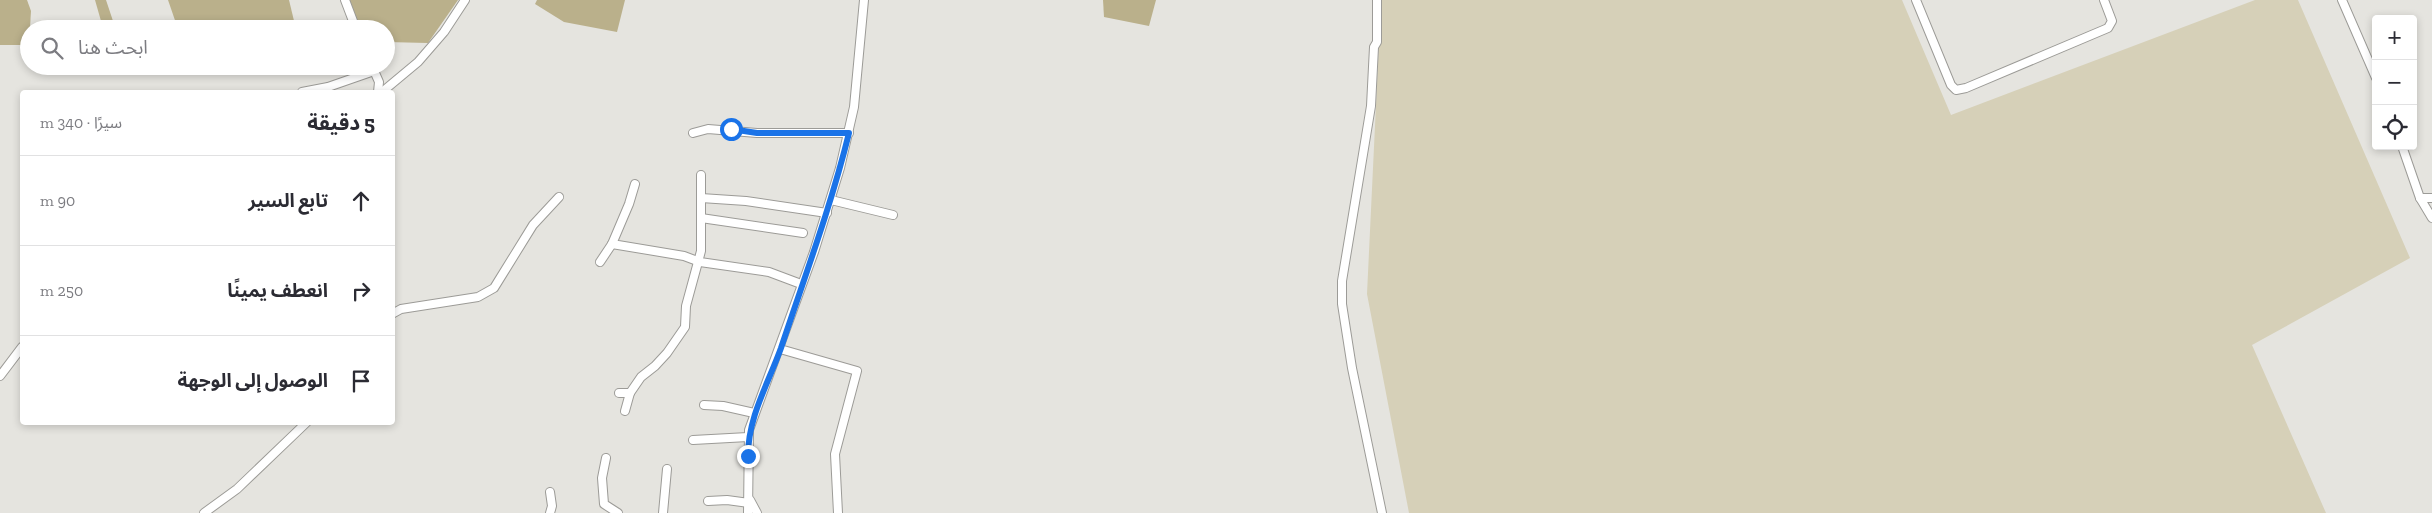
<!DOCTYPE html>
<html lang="ar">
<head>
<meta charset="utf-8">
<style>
	:root { --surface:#fff; --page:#f7f7f7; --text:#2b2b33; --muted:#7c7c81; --line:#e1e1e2 }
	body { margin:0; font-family:"Zilla Slab","Noto Sans Arabic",serif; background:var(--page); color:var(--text); direction:rtl }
	.controls { position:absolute; right:15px; top:15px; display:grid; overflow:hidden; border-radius:5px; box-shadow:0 2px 8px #0003 }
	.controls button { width:45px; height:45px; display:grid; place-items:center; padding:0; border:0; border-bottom:1px solid var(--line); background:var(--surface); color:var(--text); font:25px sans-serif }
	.stop { position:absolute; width:15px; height:15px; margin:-11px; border:4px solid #1a73e8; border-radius:50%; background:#fff }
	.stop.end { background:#1a73e8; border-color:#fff; box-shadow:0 1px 5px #0008 }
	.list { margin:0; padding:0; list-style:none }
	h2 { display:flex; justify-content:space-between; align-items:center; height:65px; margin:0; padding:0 20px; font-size:21px }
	h2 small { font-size:16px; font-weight:400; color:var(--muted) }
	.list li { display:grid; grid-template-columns:32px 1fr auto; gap:15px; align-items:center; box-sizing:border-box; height:90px; padding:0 20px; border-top:1px solid var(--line) }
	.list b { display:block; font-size:19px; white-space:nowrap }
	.list em { font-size:16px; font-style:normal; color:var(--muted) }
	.icon { flex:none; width:28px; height:28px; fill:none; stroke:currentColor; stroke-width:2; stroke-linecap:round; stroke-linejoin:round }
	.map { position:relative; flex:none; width:2432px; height:513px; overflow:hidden; direction:ltr }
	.search { position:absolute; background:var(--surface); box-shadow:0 2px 8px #0003; left:20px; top:20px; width:375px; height:55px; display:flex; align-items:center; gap:12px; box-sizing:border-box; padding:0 18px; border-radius:28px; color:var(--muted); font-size:19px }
	.panel { position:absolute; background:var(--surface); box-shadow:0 2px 8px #0003; left:20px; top:90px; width:375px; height:335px; border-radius:5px; direction:rtl }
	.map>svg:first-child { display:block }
	.green { fill:#d6d0b8 }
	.forest { fill:#bab08b }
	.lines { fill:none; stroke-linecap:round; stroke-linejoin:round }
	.minor-casing { stroke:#9c9b97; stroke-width:10 }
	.minor { stroke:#fff; stroke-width:8 }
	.route { stroke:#1a73e8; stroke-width:6 }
</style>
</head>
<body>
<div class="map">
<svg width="2432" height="513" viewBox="0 0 2432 513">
	<rect width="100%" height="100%" fill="#e5e4df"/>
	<path class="green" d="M1381,0H1902L1951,115L2255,0H2298L2410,258L2252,345L2326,513H1409L1367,294Z"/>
	<g class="forest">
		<path d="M0,0H27L31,11L29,45H0Z"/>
		<path d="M95,0H106L113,21H101Z"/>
		<path d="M168,0H289L295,25L279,29H178Z"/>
		<path d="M347,0H458L428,43L386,42V29H359Z"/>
		<path d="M537,0H625L617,32L564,22L535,4Z"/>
		<path d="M1103,0H1156L1149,26L1104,17Z"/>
	</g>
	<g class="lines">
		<defs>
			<g id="minor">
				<path d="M345,0L356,29"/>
				<path d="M1377,0V42L1374,47L1371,106L1342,281V304L1352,368L1382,513"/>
				<path d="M1916,0L1951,85L1956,90L1966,88L2108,28L2112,21L2104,0"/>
				<path d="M2342,0L2376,78"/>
				<path d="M372,66L379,82L378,92"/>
				<path d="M302,92L328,87L374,71"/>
				<path d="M382,92L418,62L444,32L465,0"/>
				<path d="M693,133L708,129L757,133H849"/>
				<path d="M2402,146L2420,198L2432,218"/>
				<path d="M635,184L629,204L612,244L684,256L700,262L769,272L801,284"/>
				<path d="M701,198L746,201L827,213"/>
				<path d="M2420,198H2432"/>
				<path d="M831,200L893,215"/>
				<path d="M701,218L803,233"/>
				<path d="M600,262L612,244"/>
				<path d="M392,314L401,309L478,297L494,288L533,225L559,197"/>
				<path d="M780,349L857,371L835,454L838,513"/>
				<path d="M0,376L22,347"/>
				<path d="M619,393H630L641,377L655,366L667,353L685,327L686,306L701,251V175"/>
				<path d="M704,405L723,406L754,413"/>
				<path d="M625,411L630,393"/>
				<path d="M693,440L748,437"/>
				<path d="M606,458L602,478L604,504L618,513"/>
				<path d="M750,500L757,513"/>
				<path d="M708,501L727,500L749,503"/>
				<path d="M204,513L237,489L307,422"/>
				<path d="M550,513L552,506L550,492"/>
				<path d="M663,513L667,469"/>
				<path d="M748,513L749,430L814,252L840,168L854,107L864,0"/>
			</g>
		</defs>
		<use href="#minor" class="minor-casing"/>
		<use href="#minor" class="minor"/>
	</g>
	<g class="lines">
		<path class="route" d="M731,129L757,133H849C831,206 805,276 781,348C768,384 748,417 748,456"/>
	</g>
</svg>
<div class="controls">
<button>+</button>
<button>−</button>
<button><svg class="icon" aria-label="locate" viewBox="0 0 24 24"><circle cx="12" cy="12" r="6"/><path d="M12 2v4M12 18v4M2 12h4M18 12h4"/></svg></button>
</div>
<div class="stop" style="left:731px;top:129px"></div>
<div class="stop end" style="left:748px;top:456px"></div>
<div class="search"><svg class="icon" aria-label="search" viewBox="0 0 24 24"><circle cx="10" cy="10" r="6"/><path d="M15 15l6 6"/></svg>ابحث هنا</div>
<section class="panel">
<h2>5 دقيقة<small>سيرًا · 340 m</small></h2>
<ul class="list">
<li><svg class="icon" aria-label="ahead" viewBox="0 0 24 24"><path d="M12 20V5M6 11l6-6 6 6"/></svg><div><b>تابع السير</b></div><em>90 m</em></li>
<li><svg class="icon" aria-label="right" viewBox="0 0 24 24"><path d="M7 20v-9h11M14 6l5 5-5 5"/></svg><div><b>انعطف يمينًا</b></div><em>250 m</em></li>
<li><svg class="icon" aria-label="arrive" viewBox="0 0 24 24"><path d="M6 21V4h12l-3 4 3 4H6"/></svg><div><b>الوصول إلى الوجهة</b></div></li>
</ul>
</section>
</div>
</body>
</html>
